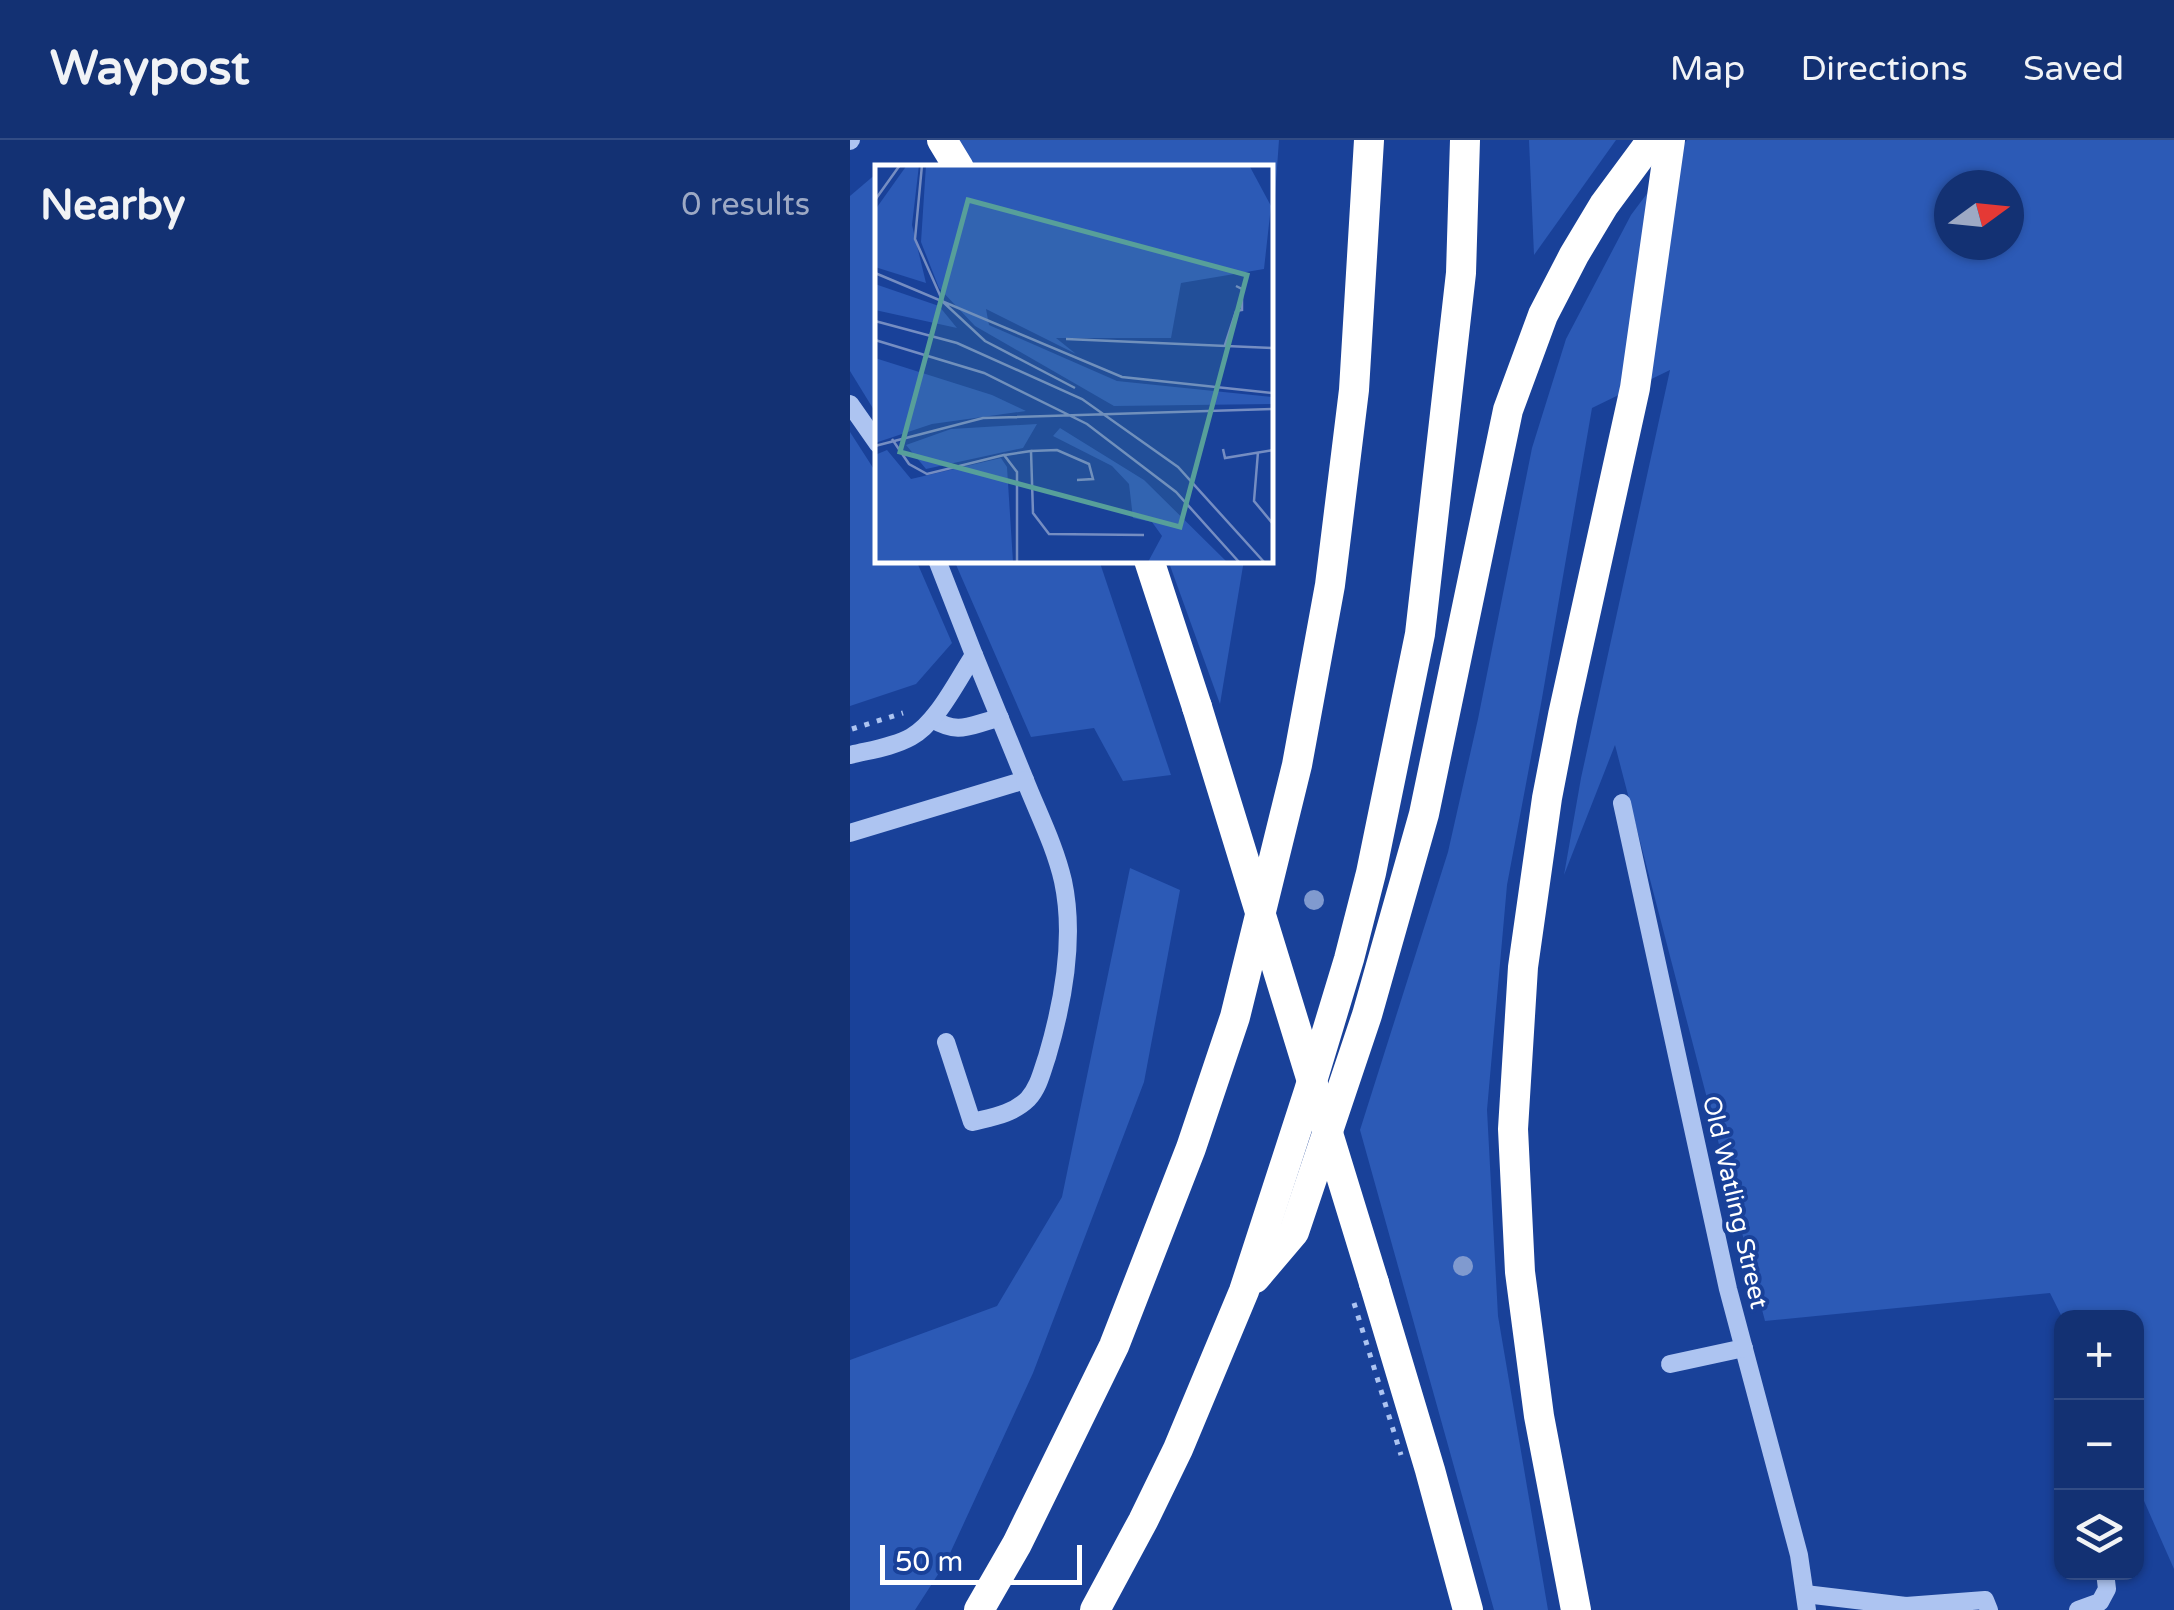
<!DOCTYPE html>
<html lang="en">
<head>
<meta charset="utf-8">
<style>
	:root { --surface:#133173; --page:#1c3978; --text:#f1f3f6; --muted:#9da9c4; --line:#324c85 }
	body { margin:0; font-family:"Varela Round",sans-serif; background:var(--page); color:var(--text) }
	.controls { position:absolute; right:30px; bottom:30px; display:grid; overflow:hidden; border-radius:20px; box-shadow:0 2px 8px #0004 }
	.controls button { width:90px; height:90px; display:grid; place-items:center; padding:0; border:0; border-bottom:2px solid var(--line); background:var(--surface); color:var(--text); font:50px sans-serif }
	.compass { position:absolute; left:1084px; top:30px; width:90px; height:90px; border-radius:50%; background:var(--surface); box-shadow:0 2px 8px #0004; rotate:75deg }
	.scale { position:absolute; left:30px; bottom:25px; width:202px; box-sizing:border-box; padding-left:10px; border:5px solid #fff; border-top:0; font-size:28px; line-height:35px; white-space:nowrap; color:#fff; -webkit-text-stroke:8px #194199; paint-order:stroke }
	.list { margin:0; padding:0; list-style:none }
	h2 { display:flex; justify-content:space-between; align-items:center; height:130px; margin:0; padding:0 40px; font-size:42px }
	h2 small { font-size:32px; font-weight:400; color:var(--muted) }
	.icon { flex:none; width:55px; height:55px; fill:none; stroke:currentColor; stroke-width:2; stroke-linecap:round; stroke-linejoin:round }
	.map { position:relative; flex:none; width:1324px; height:1470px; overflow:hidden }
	header { display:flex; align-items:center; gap:60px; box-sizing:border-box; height:140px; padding:0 50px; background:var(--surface); border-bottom:2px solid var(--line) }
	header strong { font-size:48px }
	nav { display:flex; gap:55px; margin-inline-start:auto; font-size:35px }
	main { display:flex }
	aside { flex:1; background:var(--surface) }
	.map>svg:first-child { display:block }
	.green { fill:#2c5ab6; fill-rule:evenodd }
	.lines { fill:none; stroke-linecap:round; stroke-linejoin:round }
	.path { stroke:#adc4f1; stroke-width:5; stroke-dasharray:5 8; stroke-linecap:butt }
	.minor { stroke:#adc4f1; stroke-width:18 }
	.highway { stroke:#fff; stroke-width:30 }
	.path-bridge { stroke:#adc4f1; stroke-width:5; stroke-dasharray:5 8; stroke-linecap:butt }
	.highway-bridge { stroke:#fff; stroke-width:30 }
	.tree { fill:#809acf }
	.labels { text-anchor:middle; stroke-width:8; stroke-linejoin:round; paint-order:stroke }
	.street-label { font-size:25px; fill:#fff; stroke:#194199 }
	.inset-road { fill:none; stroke:#758dc2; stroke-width:2.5 }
	.view { fill:#579f9a; fill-opacity:0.15; stroke:#579f9a; stroke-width:5 }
	.inset-edge { fill:none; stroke:#fff; stroke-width:5 }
</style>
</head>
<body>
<header>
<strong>Waypost</strong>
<nav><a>Map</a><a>Directions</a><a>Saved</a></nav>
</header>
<main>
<aside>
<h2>Nearby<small>0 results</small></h2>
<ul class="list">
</ul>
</aside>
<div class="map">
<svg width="1324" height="1470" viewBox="0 0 1324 1470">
	<rect width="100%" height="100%" fill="#194199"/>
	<g class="green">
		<path d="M103,0H429L420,125V28L122,27Z"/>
		<path d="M679,0H766L684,115Z"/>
		<path d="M837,0H1324V1429L1287,1345L1286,1178L1212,1177L1200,1153L915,1181L765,605L714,735L731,638L820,230L742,268L691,564L657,745L637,970L648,1176L698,1470H644L510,990L598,712L628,579L682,308L716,199L781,75ZM1099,45H1159V105H1099Z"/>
		<path d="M27,33V275L0,231V56Z"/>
		<path d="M0,292L27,334L28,420H66L102,503L66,544L0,566Z"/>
		<path d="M104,420H249L321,635L273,641L244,588L181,597Z"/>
		<path d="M318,420H394L370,564Z"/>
		<path d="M280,728L330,750L294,942L183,1233L96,1422L65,1470H0V1220L147,1166L212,1057Z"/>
	</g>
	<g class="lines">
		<path class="path" d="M2,589L53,573"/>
		<g class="minor">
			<path d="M0,1L1,0"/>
			<path d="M0,264L28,304"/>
			<path d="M82,579C111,596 120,584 150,578"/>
			<path d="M0,615C20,610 43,607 61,597C87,583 108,539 124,515L87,420"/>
			<path d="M772,663L878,1149L949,1415L957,1470"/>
			<path d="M0,693L175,640L124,515"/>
			<path d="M96,902L122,982C142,977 163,974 178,959C189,947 192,931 197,917C213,863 225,797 213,741C205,706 188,673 175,640"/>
			<path d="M820,1224L894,1208"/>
			<path d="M955,1454L1056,1466L1135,1460L1139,1470"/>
			<path d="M1228,1470L1250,1462L1257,1449L1255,1432"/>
		</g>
		<g class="highway">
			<path d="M92,0L109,28"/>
			<path d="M299,420L347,567"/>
			<path d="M405,1138L444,1092L517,875L574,674L658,270L693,175L724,115L754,65L802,0"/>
			<path d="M524,1143L580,1330L618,1470"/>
			<path d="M129,1470L167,1404L264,1206L341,1008L385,877L447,625L480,445L504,250L519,0"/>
			<path d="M245,1470L293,1381L328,1309L394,1151L459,951L499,819L521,733L570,494L611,133L615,0"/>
			<path d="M726,1470L689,1276L670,1132L663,989L673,827L697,658L713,575L785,248L820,0"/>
		</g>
		<path class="path-bridge" d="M504,1163L551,1315"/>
		<path class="highway-bridge" d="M347,567L524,1143"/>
	</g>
	<g class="tree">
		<circle cx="464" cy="760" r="10"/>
		<circle cx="613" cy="1126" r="10"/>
	</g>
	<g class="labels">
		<g class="street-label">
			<text transform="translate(886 1062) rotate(77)" y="9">Old Watling Street</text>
		</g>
	</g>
	<g transform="translate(25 25)">
		<rect width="398" height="398" fill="#194199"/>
		<path d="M32,0H44L37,60L51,118L0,102V45ZM51,0H374L396,41L389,104L306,118L296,173H181L201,189L111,144L114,160L242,216L397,232V239L239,241L100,161L64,123L46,77ZM0,119L64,141L82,163L0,145ZM0,193L117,230L151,246L57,259L0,278ZM162,259L148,283L51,304L31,280L76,264ZM185,263L269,315L352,397H273L287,371L277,357L258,353L254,319L237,301L178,271ZM12,285L36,314L126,293L132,302L138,397H0V290Z" fill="#2c5ab6"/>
		<path class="inset-road" d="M47,0L40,74L68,137L110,176L200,223M0,35L25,0M0,108L247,212L398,228M0,156L82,178L207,234L303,302L389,397M191,174L398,183M0,175L109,208L212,259L301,327L364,397M350,180L361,146L367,145V124L361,121M17,274L34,299L52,309L129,290L142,307V397M0,281L108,253L398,244M348,284L350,293L398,285M156,286L182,285L214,299L218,314L202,315M383,287L379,336L398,359M130,290L156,286L158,348L174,369L269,370"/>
		<path class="view" d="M93,35L372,110L305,362L25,287Z"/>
		<rect width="398" height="398" class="inset-edge"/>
	</g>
</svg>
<div class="controls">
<button>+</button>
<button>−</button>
<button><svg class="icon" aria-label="layers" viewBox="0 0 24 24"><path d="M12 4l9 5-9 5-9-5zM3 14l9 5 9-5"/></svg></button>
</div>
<svg class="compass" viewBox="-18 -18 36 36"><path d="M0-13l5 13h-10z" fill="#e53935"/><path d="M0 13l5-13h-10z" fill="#9da9c4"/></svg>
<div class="scale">50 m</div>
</div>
</main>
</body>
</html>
